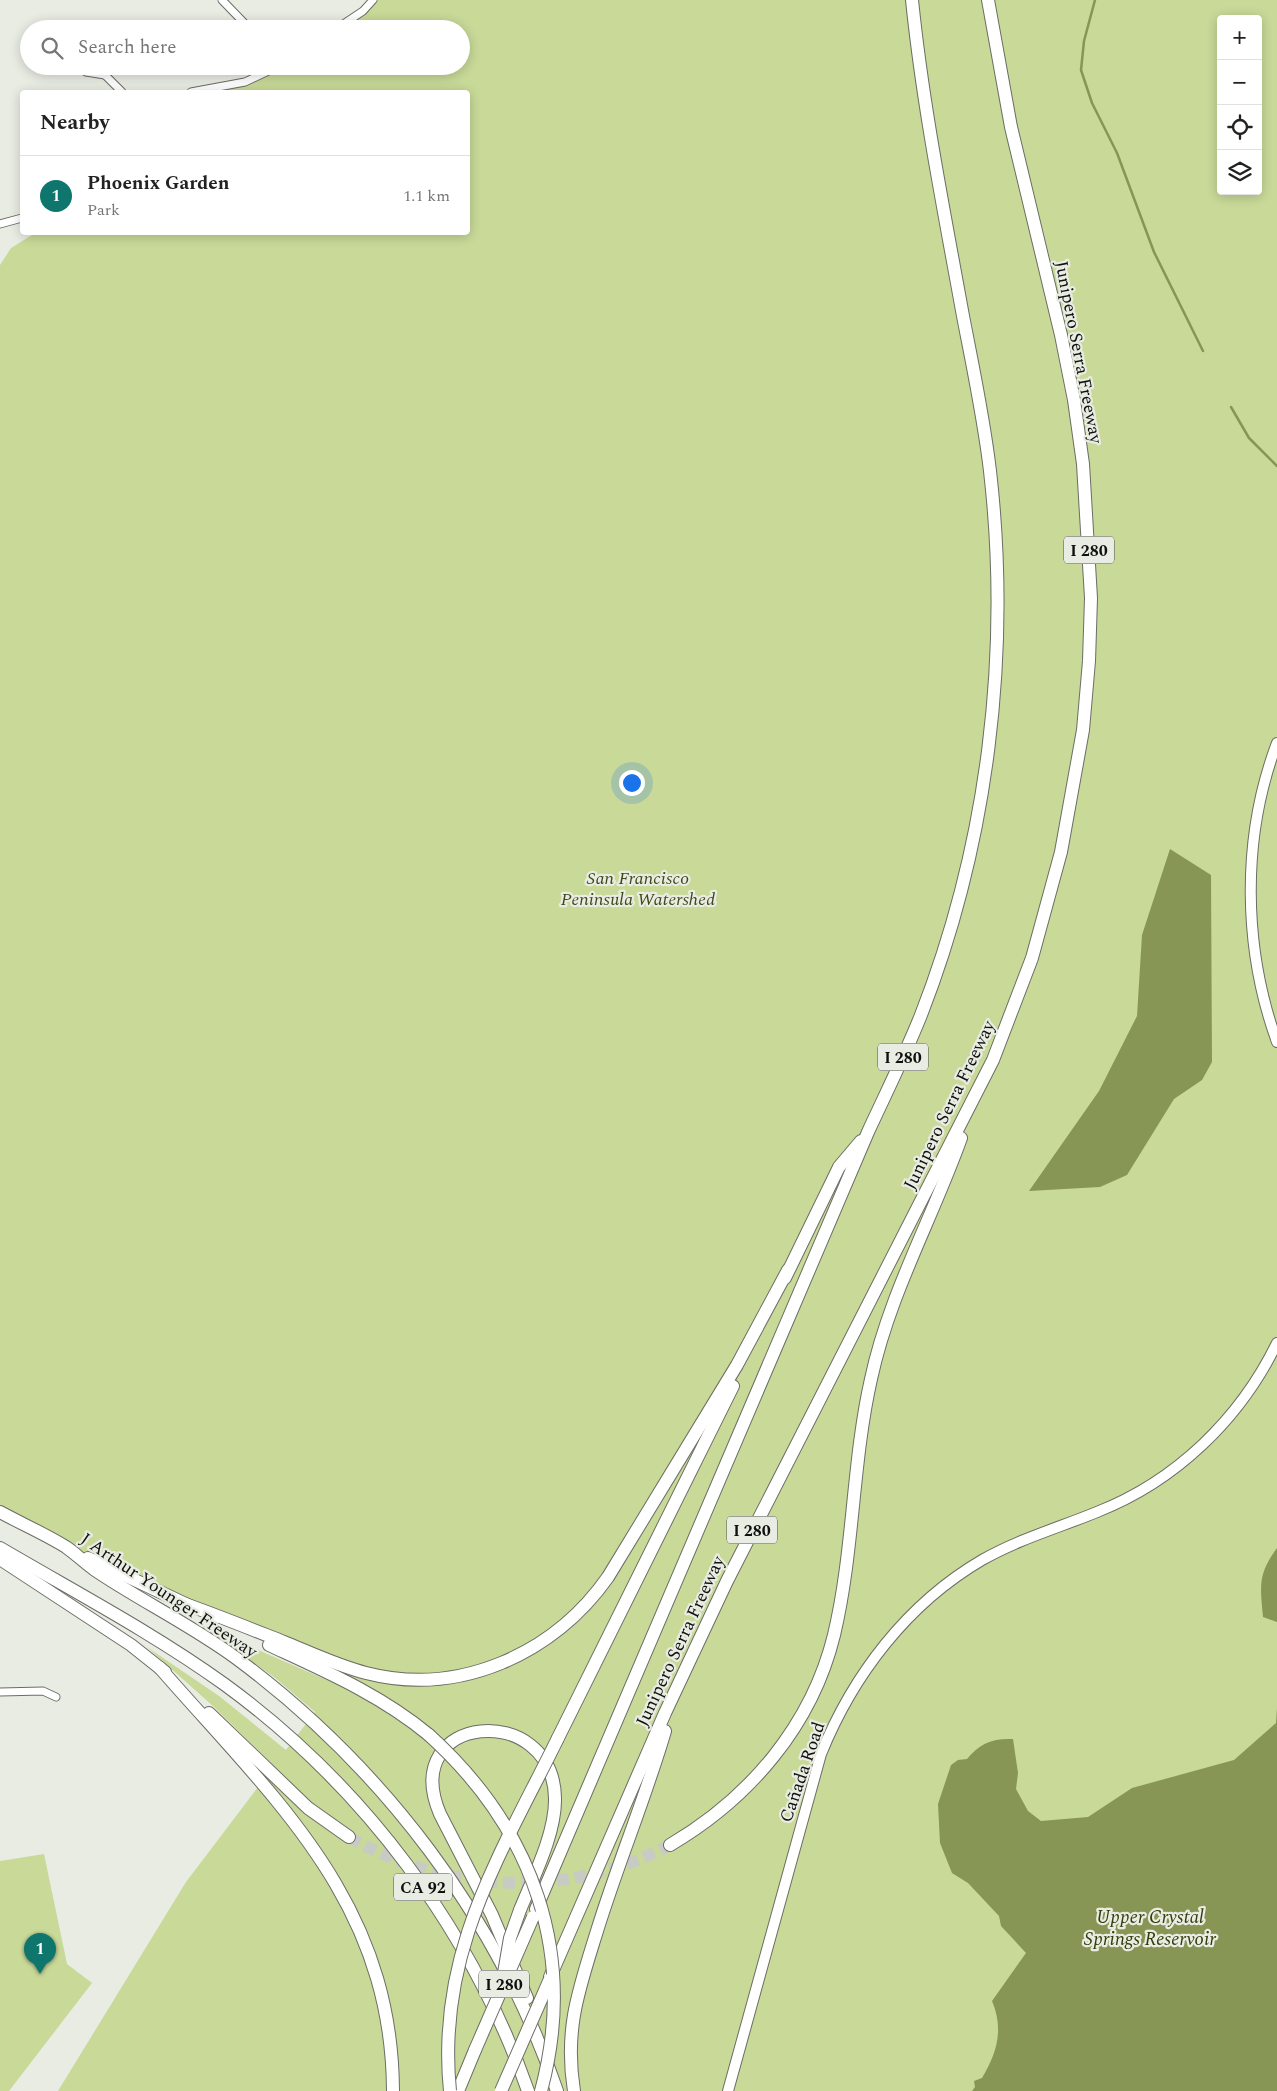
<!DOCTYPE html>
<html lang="en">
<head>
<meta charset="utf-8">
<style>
	:root { --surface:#fff; --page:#f2f2f2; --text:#222; --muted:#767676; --line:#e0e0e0; --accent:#0f766e }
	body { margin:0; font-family:Spectral,serif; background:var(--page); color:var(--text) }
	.controls { position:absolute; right:15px; top:15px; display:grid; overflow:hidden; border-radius:5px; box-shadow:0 2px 12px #0003 }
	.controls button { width:45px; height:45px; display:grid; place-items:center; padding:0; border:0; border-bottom:1px solid var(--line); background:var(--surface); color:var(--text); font:25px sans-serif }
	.you { position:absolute; left:631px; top:782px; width:18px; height:18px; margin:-12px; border:4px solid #fff; border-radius:50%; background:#1a73e8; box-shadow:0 0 0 8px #1a73e833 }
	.badge { display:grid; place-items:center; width:32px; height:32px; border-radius:50%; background:var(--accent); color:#fff; font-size:16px; font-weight:700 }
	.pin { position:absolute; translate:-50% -41px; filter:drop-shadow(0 1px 2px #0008) }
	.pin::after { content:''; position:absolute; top:26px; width:18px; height:15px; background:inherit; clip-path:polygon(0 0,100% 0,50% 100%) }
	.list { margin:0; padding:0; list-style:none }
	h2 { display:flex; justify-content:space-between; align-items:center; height:65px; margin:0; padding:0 20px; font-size:21px }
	h2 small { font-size:16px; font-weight:400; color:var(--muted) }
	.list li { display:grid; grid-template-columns:32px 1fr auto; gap:15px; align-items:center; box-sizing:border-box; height:80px; padding:0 20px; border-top:1px solid var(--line) }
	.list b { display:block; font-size:19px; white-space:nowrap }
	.list p { margin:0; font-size:16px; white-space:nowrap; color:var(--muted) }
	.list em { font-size:16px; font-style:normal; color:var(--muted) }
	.icon { flex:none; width:28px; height:28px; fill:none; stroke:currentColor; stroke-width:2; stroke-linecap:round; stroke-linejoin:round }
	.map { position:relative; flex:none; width:1277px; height:2091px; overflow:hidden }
	.search { position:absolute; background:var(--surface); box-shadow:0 2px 12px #0003; left:20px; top:20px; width:450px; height:55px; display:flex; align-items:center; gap:12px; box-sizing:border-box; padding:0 18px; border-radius:28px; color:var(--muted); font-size:19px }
	.panel { position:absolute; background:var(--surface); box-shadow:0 2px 12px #0003; left:20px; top:90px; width:450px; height:145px; border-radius:5px }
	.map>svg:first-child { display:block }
	.green { fill:#c8d998; fill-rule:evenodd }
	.water { fill:#879655 }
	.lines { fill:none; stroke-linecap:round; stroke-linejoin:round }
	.stream { stroke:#879655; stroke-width:2.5 }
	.motorway-tunnel { stroke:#c8cbc3; stroke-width:12; stroke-dasharray:12 6; stroke-linecap:butt }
	.minor-casing { stroke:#6b6d65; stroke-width:9 }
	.secondary-casing { stroke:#6b6d65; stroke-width:12 }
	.motorway-casing { stroke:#6b6d65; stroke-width:14 }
	.minor { stroke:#fff; stroke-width:7 }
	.secondary { stroke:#fff; stroke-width:10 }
	.motorway { stroke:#fff; stroke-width:12 }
	.motorway-bridge-casing { stroke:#6b6d65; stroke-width:14; stroke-linecap:butt }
	.motorway-bridge { stroke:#fff; stroke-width:12 }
	.labels { text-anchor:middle; stroke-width:4.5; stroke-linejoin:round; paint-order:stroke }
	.shield { fill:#e9ece3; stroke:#51534e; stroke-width:1 }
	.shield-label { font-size:16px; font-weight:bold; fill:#10110e }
	.street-label { font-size:18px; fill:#10110e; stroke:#e9ece3 }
	.park-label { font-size:18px; font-style:italic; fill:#3e4917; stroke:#e9ece3 }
	.water-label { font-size:19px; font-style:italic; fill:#333d0a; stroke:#e9ece3 }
</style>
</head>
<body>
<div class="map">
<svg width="1277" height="2091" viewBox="0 0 1277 2091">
	<rect width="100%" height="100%" fill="#e9ece3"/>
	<g class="green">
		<path d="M373,0H1277V2091H58L186,1882L274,1766L214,1707L147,1647L219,1696L286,1750L315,1712L274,1677L201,1625L336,1684L348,1668L185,1604L0,1512V265L11,248L37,232H468V92H197L245,82L279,66H461V29H336ZM1221,19H1258V191H1221Z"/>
		<path d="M44,1854L67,1964L92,1983L9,2091H0V1861Z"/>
	</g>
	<g class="water">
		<path d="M1170,849L1211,875L1212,1062L1202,1080L1174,1099L1127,1175L1100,1187L1029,1191L1099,1091L1137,1016L1142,935Z"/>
		<path d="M1277,1548V1622L1263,1617C1260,1585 1258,1574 1277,1548Z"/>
		<path d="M1277,1708V2091H972L975,2087L974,2081L982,2078C997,2053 1004,2029 992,2001L1026,1953L1001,1926L999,1916L968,1883L952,1873L940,1843L938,1804L951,1765L958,1760L967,1759C980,1743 993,1738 1013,1739L1018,1773L1016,1789L1028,1811L1041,1821L1088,1817L1132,1788L1234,1760L1276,1723Z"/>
	</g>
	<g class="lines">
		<g class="stream">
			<path d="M1095,0L1084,41L1081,70L1092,103L1117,153L1154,252L1203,351"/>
			<path d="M1231,407L1249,438L1277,466"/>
		</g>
		<path class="motorway-tunnel" d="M349,1837C449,1894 568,1899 670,1845"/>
		<defs>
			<g id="minor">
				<path d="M222,0L250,29"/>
				<path d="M336,29L363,11L373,0"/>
				<path d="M79,66L86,72L105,75"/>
				<path d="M103,66L105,75L122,92"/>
				<path d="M191,92L245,82L279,66"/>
				<path d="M0,224L22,218"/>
				<path d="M0,1692L43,1691L56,1697"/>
			</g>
			<g id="secondary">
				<path d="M1277,743C1241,838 1243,948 1277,1042"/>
				<path d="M728,2091L821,1754C853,1675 907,1604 982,1560C1019,1539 1058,1528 1097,1512C1176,1481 1240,1419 1277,1343"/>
			</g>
			<g id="motorway">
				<path d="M785,1278L839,1167L861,1141"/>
				<path d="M0,1512C22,1524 45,1534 66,1547C76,1554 85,1563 95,1570C141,1601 191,1625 236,1658C383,1767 498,1918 557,2091"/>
				<path d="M0,1548C75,1592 153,1633 224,1684C363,1785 471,1929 528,2091"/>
				<path d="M88,1558L192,1607"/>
				<path d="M0,1559L131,1645L165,1672"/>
				<path d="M185,1604C219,1616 251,1629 284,1642C311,1653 338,1666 366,1673C459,1697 554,1654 608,1577L737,1365L788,1270"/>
				<path d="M269,1645C325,1671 381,1695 429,1735"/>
				<path d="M160,1668C275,1800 392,1901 393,2091"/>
				<path d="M209,1713L308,1808L349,1837"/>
				<path d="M558,1738L733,1386"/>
				<path d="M670,1845C750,1798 812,1725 834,1635C854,1551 852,1463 871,1379C889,1295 932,1219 961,1138"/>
				<path d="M536,1909L868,1132C886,1093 905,1055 921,1015C988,843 1011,654 990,471C984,419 973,368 963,316C944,211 923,107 912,0"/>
				<path d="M520,1910C533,1878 556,1833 555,1798C553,1700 397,1713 440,1814L492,1915L527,1998"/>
				<path d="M550,1977L665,1713L727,1581L993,1060L1032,958L1061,852L1083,730L1089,661L1091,598L1083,464L1074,400L1061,335L1011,127L988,0"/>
				<path d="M458,2091L475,2050"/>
				<path d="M574,2091C564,2029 579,1989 597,1931C618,1863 645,1799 665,1731"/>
			</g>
		</defs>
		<use href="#minor" class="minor-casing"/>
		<use href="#secondary" class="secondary-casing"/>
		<use href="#motorway" class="motorway-casing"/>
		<use href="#minor" class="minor"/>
		<use href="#secondary" class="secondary"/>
		<use href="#motorway" class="motorway"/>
		<defs>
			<g id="motorway-bridge">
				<path d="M429,1735C533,1829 578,1954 541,2091"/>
				<path d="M504,1973L510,1938L520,1910"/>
				<path d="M475,2050L533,1917"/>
				<path d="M450,2091C436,1953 500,1856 558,1738"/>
				<path d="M501,2091L550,1979"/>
			</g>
		</defs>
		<use href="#motorway-bridge" class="motorway-bridge-casing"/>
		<use href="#motorway-bridge" class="motorway-bridge"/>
	</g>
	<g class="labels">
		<g class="shield">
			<rect x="1064" y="536.5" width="50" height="27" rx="4"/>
			<rect x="878" y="1043.5" width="50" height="27" rx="4"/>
			<rect x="727" y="1516.5" width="50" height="27" rx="4"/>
			<rect x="394" y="1873.5" width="58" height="27" rx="4"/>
			<rect x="479" y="1970.5" width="50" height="27" rx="4"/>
		</g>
		<g class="shield-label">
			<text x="1089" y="556">I 280</text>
			<text x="903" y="1063">I 280</text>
			<text x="752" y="1536">I 280</text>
			<text x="423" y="1893">CA 92</text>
			<text x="504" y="1990">I 280</text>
		</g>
		<g class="street-label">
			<text transform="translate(1079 352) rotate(79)" y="6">Junipero Serra Freeway</text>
			<text transform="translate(949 1105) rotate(-64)" y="6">Junipero Serra Freeway</text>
			<text transform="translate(169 1595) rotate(34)" y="6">J Arthur Younger Freeway</text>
			<text transform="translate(680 1641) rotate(-65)" y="6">Junipero Serra Freeway</text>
			<text transform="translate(802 1772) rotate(-71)" y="6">Cañada Road</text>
		</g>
		<g class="park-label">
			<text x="638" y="884">San Francisco<tspan x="638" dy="21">Peninsula Watershed</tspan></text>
		</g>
		<g class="water-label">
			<text x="1150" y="1923">Upper Crystal<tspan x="1150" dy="22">Springs Reservoir</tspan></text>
		</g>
	</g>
</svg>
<div class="controls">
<button>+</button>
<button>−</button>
<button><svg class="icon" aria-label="locate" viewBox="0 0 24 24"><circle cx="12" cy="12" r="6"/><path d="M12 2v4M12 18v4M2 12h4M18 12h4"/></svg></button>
<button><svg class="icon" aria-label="layers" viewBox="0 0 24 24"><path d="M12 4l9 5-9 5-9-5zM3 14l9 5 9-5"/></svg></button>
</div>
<div class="you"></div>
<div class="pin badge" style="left:40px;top:1974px">1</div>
<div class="search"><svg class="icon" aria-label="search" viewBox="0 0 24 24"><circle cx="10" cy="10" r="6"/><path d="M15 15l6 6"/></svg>Search here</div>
<section class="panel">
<h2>Nearby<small></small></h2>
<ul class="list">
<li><span class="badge">1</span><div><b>Phoenix Garden</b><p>Park</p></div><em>1.1 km</em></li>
</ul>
</section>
</div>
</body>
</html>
